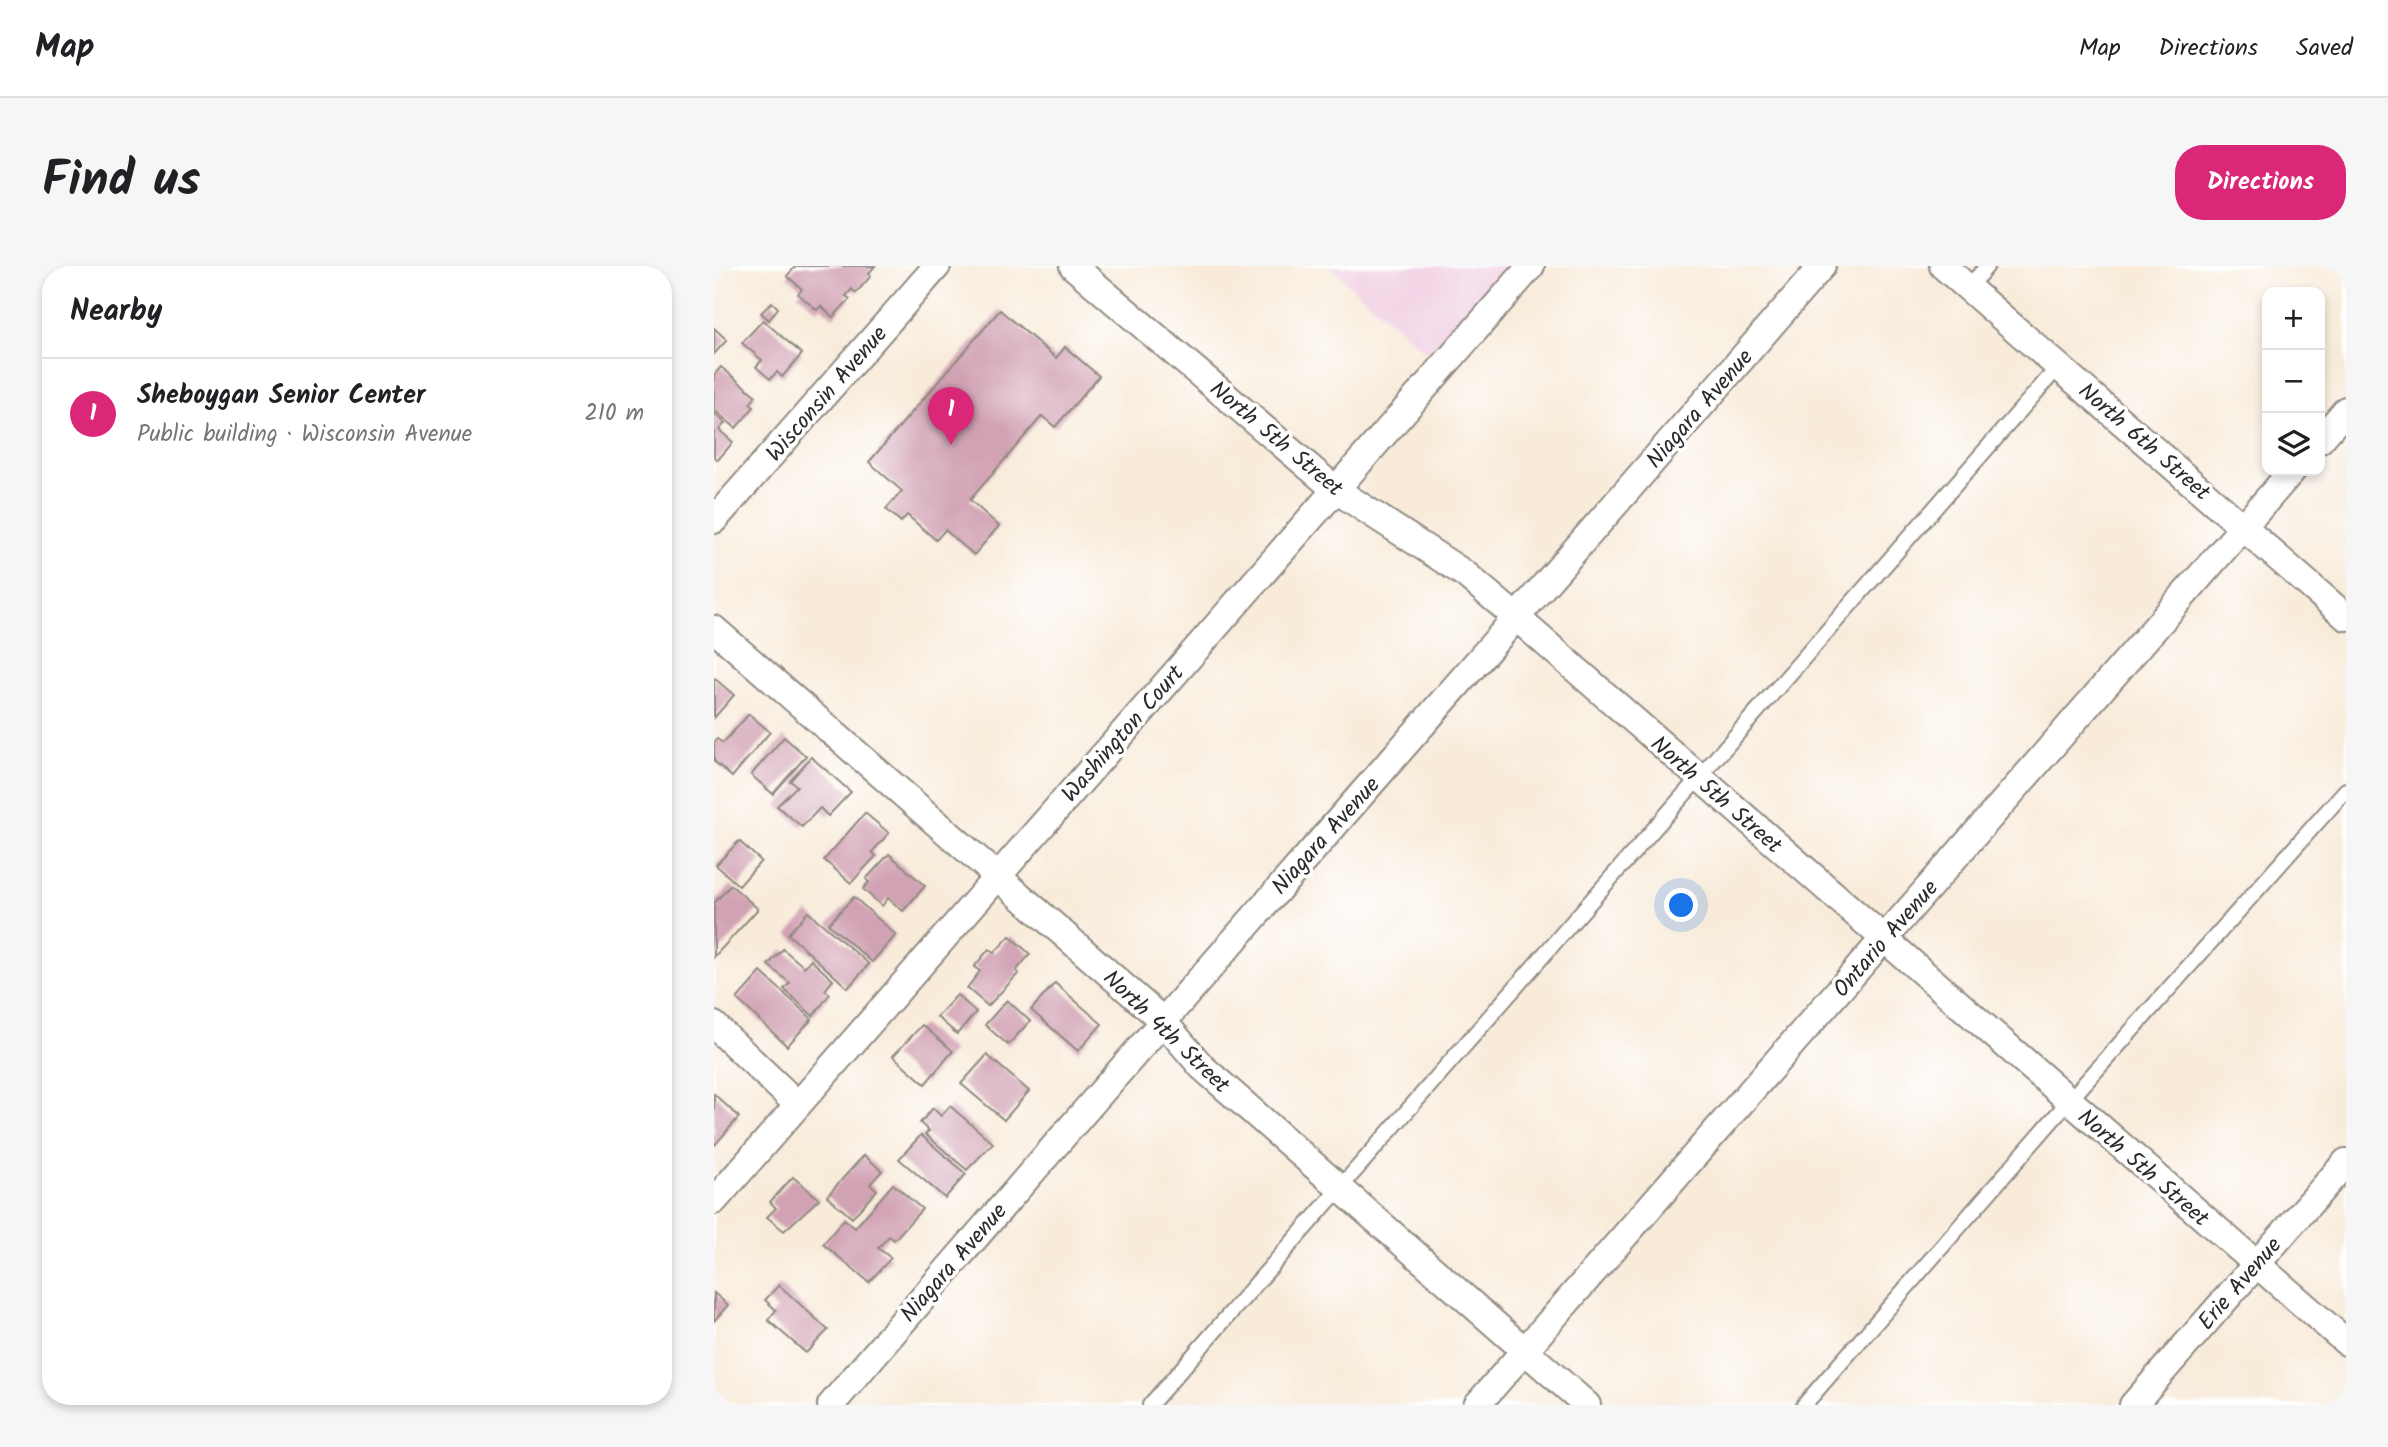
<!DOCTYPE html>
<html lang="en">
<head>
<meta charset="utf-8">
<style>
	:root { --surface:#fff; --page:#f6f6f6; --text:#202124; --muted:#757577; --line:#e0e0e0; --accent:#db2777 }
	body { margin:0; font-family:Kalam,sans-serif; background:var(--page); color:var(--text) }
	.controls { position:absolute; right:21px; top:21px; display:grid; overflow:hidden; border-radius:14px; box-shadow:0 4px 10px #0003 }
	.controls button { width:63px; height:63px; display:grid; place-items:center; padding:0; border:0; border-bottom:2px solid var(--line); background:var(--surface); color:var(--text); font:35px sans-serif }
	.you { position:absolute; left:968px; top:640px; width:24px; height:24px; margin:-18px; border:5px solid #fff; border-radius:50%; background:#1a73e8; box-shadow:0 0 0 10px #1a73e833 }
	.badge { display:grid; place-items:center; width:46px; height:46px; border-radius:50%; background:var(--accent); color:#fff; font-size:23px; font-weight:700 }
	.pin { position:absolute; translate:-50% -58px; filter:drop-shadow(0 2px 4px #0008) }
	.pin::after { content:''; position:absolute; top:37px; width:24px; height:21px; background:inherit; clip-path:polygon(0 0,100% 0,50% 100%) }
	.list { margin:0; padding:0; list-style:none }
	h2 { display:flex; justify-content:space-between; align-items:center; height:91px; margin:0; padding:0 28px; font-size:30px }
	h2 small { font-size:23px; font-weight:400; color:var(--muted) }
	.list li { display:grid; grid-template-columns:46px 1fr auto; gap:21px; align-items:center; box-sizing:border-box; height:112px; padding:0 28px; border-top:2px solid var(--line) }
	.list b { display:block; font-size:26px; white-space:nowrap }
	.list p { margin:0; font-size:23px; white-space:nowrap; color:var(--muted) }
	.list em { font-size:23px; font-style:normal; color:var(--muted) }
	.icon { flex:none; width:38px; height:38px; fill:none; stroke:currentColor; stroke-width:2; stroke-linecap:round; stroke-linejoin:round }
	.map { position:relative; flex:none; width:1632px; height:1139px; overflow:hidden; border-radius:28px }
	header { display:flex; align-items:center; gap:42px; box-sizing:border-box; height:98px; padding:0 35px; background:var(--surface); border-bottom:2px solid var(--line) }
	header strong { font-size:33px }
	nav { display:flex; gap:38px; margin-inline-start:auto; font-size:24px }
	.intro { display:flex; align-items:center; justify-content:space-between; box-sizing:border-box; height:168px; padding:0 42px }
	h1 { margin:0; font-size:49px }
	.button { padding:18px 32px; border-radius:28px; background:var(--accent); color:#fff; font-size:24px; font-weight:700 }
	main { display:flex; gap:42px; padding:0 42px }
	aside { flex:1; background:var(--surface); border-radius:28px; box-shadow:0 4px 10px #0003 }
	.map>svg:first-child { display:block }
	.built { fill:#f1d0e3 }
	.building { fill:#d1a2b4 }
	.lines { fill:none; stroke-linecap:round; stroke-linejoin:round }
	.service-casing { stroke:#928b82; stroke-width:18 }
	.minor-casing { stroke:#928b82; stroke-width:30 }
	.service { stroke:#fff; stroke-width:14 }
	.minor { stroke:#fff; stroke-width:26 }
	.labels { text-anchor:middle; stroke-width:7; stroke-linejoin:round; paint-order:stroke }
	.street-label { font-size:23px; fill:#2b2b2b; stroke:#fff }
</style>
</head>
<body>
<header>
<strong>Map</strong>
<nav><a>Map</a><a>Directions</a><a>Saved</a></nav>
</header>
<div class="intro"><h1>Find us</h1><a class="button">Directions</a></div>
<main>
<aside>
<h2>Nearby<small></small></h2>
<ul class="list">
<li><span class="badge">1</span><div><b>Sheboygan Senior Center</b><p>Public building · Wisconsin Avenue</p></div><em>210 m</em></li>
</ul>
</aside>
<div class="map">
<svg width="1632" height="1139" viewBox="0 0 1632 1139">
	<rect width="100%" height="100%" fill="#fff"/>
	<filter id="ink" filterUnits="userSpaceOnUse"><feTurbulence type="fractalNoise" baseFrequency=".0143" numOctaves="2"/><feDisplacementMap in="SourceGraphic" scale="14" xChannelSelector="R" yChannelSelector="G"/><feConvolveMatrix kernelMatrix="1 2 1 2 8 2 1 2 1" color-interpolation-filters="sRGB"/></filter>
	<filter id="wash" filterUnits="userSpaceOnUse"><feTurbulence type="fractalNoise" baseFrequency=".00686" numOctaves="4" result="noise"/><feDisplacementMap in="SourceGraphic" scale="28" xChannelSelector="R" yChannelSelector="G"/><feGaussianBlur stdDeviation="1.57" result="paint"/><feColorMatrix in="noise" values="0 0 0 0 0 0 0 0 0 0 0 0 0 0 0 0 0 1.4 0 .05"/><feComposite in="paint" operator="in"/></filter>
	<g filter="url(#wash)">
		<rect width="100%" height="100%" fill="#f8ebda"/>
		<path class="built" d="M614,0H791L714,88Z"/>
		<g id="blocks">
			<g class="building">
				<path d="M82,0H161L155,7L157,10L142,27L138,23L132,30L136,33L119,51L107,40L103,44L84,28L88,23L73,10Z"/>
				<path d="M58,36L64,42L55,54L47,47Z"/>
				<path d="M286,44L342,92L351,81L385,110L341,161L328,150L256,234L285,260L260,289L231,264L222,274L193,249L187,256L172,243L188,225L155,196Z"/>
				<path d="M49,54L88,88L68,111L63,106L56,113L42,101L48,94L28,77Z"/>
				<path d="M0,62L13,74L0,88Z"/>
				<path d="M7,101L42,130L36,138L40,141L22,162L0,144V109Z"/>
				<path d="M0,147L11,157L5,164L19,176L4,194L0,191Z"/>
				<path d="M0,412L20,429L0,452Z"/>
				<path d="M35,448L56,466L18,511L0,495V477L3,473L9,477Z"/>
				<path d="M70,471L92,490L59,528L37,509Z"/>
				<path d="M97,491L137,526L114,550L106,542L88,561L63,540L83,520L76,515Z"/>
				<path d="M151,547L175,567L158,586L162,590L137,617L110,594Z"/>
				<path d="M25,575L47,595L25,620L2,599Z"/>
				<path d="M175,588L211,620L189,645L174,632L168,640L149,623L155,616L152,613Z"/>
				<path d="M17,619L44,643L0,691V637Z"/>
				<path d="M140,631L182,669L158,696L114,658Z"/>
				<path d="M94,646L155,698L134,722L74,668Z"/>
				<path d="M296,670L316,688L302,705L305,707L274,740L253,722L266,705L260,701L275,683L280,687Z"/>
				<path d="M69,683L90,701L97,694L119,714L111,724L116,728L99,750L70,723L76,717L54,699Z"/>
				<path d="M47,706L98,753L73,780L23,733Z"/>
				<path d="M341,717L388,758L364,785L317,744Z"/>
				<path d="M243,729L262,746L243,768L223,751Z"/>
				<path d="M293,734L316,755L294,779L271,759Z"/>
				<path d="M208,759L239,785L211,818L179,790Z"/>
				<path d="M273,789L315,825L290,854L247,818Z"/>
				<path d="M0,828L25,851L0,880Z"/>
				<path d="M236,840L279,877L253,904L211,868L215,865L206,857L219,842L227,850Z"/>
				<path d="M207,869L252,908L231,932L185,893Z"/>
				<path d="M150,889L168,905L156,918L163,924L138,952L113,930Z"/>
				<path d="M79,911L105,933L70,965L53,951L62,942L56,936Z"/>
				<path d="M179,918L208,943L180,974L175,970L164,982L177,992L155,1016L109,978L130,953L141,962Z"/>
				<path d="M65,1019L114,1064L92,1087L54,1054L62,1044L51,1034Z"/>
				<path d="M0,1027L14,1039L0,1055Z"/>
			</g>
		</g>
	</g>
	<g filter="url(#ink)">
		<use href="#blocks" fill-opacity="0" stroke="#928b82" stroke-width="2"/>
		<g class="lines">
			<defs>
				<g id="service">
					<path d="M1254,22L1273,0"/>
					<path d="M436,1139L1345,100"/>
					<path d="M1090,1139L1354,836L1632,524"/>
				</g>
				<g id="minor">
					<path d="M359,0L622,224L751,308L803,352L1632,1076"/>
					<path d="M1229,0L1632,351"/>
					<path d="M1606,174L1632,144"/>
					<path d="M0,254L223,0"/>
					<path d="M0,363L447,753L488,801L873,1139"/>
					<path d="M0,759L83,838"/>
					<path d="M0,935L817,0"/>
					<path d="M117,1139C444,757 779,381 1108,0"/>
					<path d="M763,1139L1578,205"/>
					<path d="M1419,1139L1632,896"/>
				</g>
			</defs>
			<use href="#service" class="service-casing"/>
			<use href="#minor" class="minor-casing"/>
			<use href="#service" class="service"/>
			<use href="#minor" class="minor"/>
		</g>
	</g>
	<g class="labels">
		<g class="street-label">
			<text transform="translate(112 127) rotate(-49)" y="8">Wisconsin Avenue</text>
			<text transform="translate(985 142) rotate(-49)" y="8">Niagara Avenue</text>
			<text transform="translate(563 172) rotate(40)" y="8">North 5th Street</text>
			<text transform="translate(1431 175) rotate(41)" y="8">North 6th Street</text>
			<text transform="translate(408 467) rotate(-49)" y="8">Washington Court</text>
			<text transform="translate(1003 528) rotate(41)" y="8">North 5th Street</text>
			<text transform="translate(611 569) rotate(-48)" y="8">Niagara Avenue</text>
			<text transform="translate(1171 672) rotate(-49)" y="8">Ontario Avenue</text>
			<text transform="translate(453 765) rotate(44)" y="8">North 4th Street</text>
			<text transform="translate(1430 901) rotate(41)" y="8">North 5th Street</text>
			<text transform="translate(239 996) rotate(-49)" y="8">Niagara Avenue</text>
			<text transform="translate(1525 1017) rotate(-49)" y="8">Erie Avenue</text>
		</g>
	</g>
</svg>
<div class="controls">
<button>+</button>
<button>−</button>
<button><svg class="icon" aria-label="layers" viewBox="0 0 24 24"><path d="M12 4l9 5-9 5-9-5zM3 14l9 5 9-5"/></svg></button>
</div>
<div class="you"></div>
<div class="pin badge" style="left:237px;top:179px">1</div>
</div>
</main>
</body>
</html>
